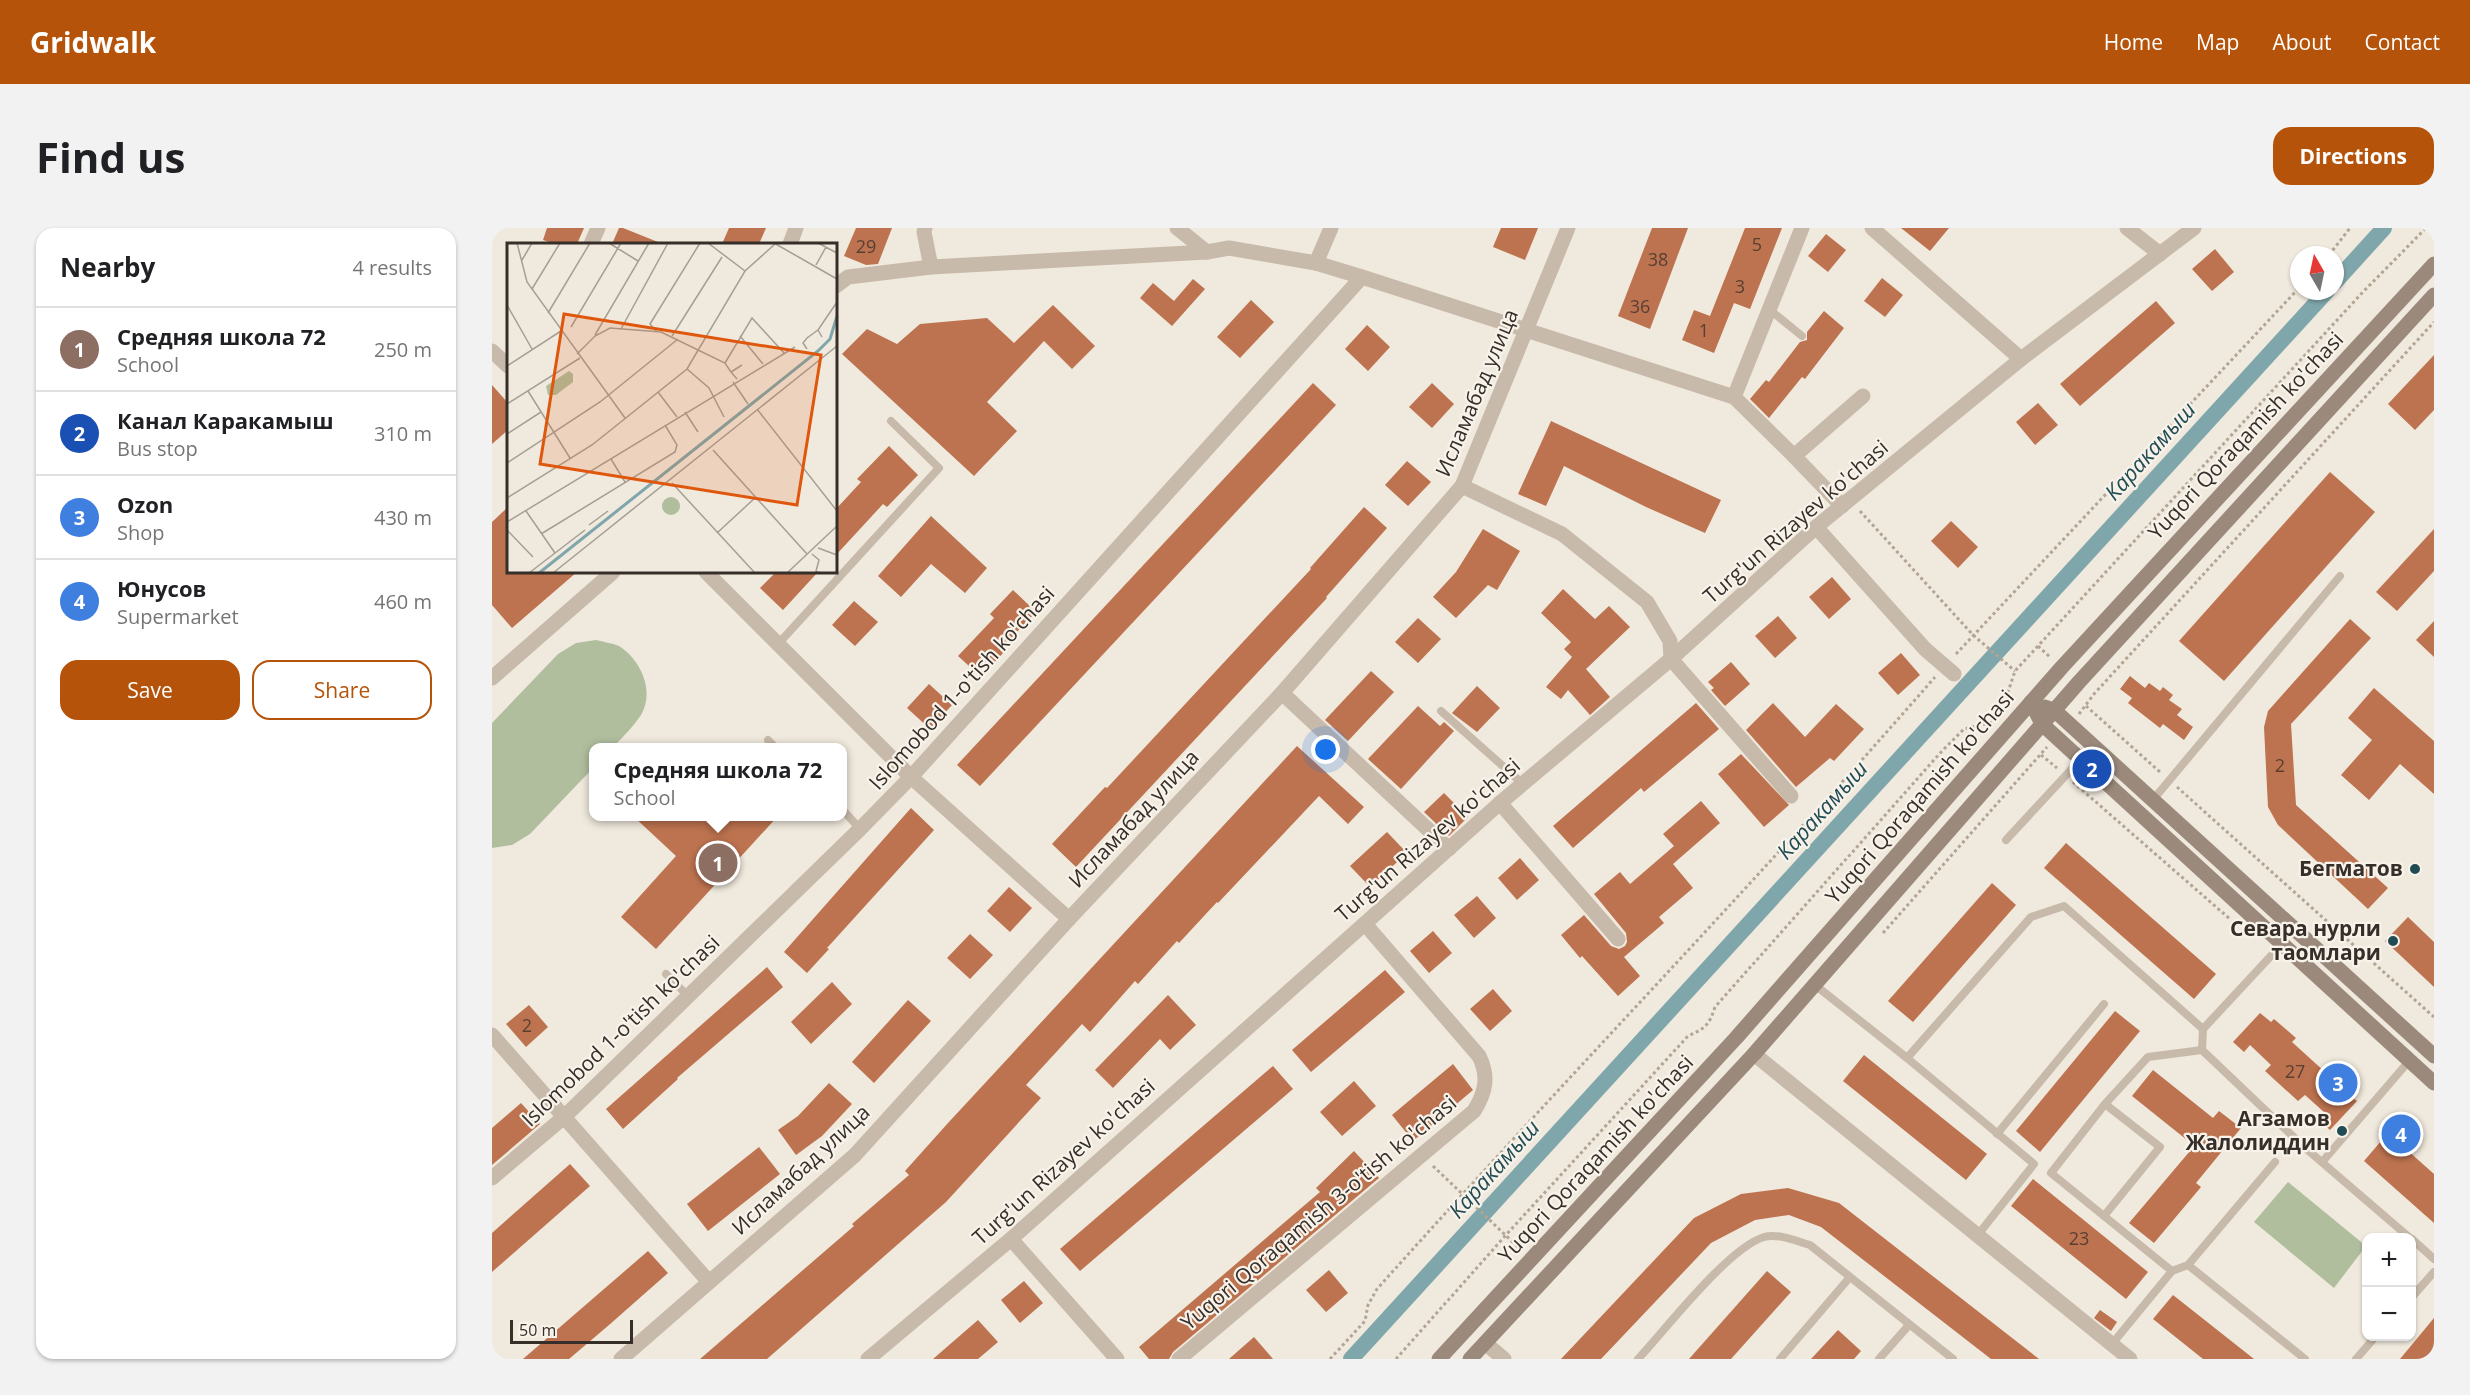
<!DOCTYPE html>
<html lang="en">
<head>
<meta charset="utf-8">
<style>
	:root { --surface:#fff; --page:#f2f2f2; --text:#202124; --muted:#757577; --line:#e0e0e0; --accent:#b45309 }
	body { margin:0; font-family:"Open Sans",sans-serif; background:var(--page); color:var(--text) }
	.controls { position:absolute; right:18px; bottom:18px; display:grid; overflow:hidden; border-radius:12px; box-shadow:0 2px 4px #0004 }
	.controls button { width:54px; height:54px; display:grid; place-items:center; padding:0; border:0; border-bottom:2px solid var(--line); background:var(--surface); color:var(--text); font:30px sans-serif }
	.compass { position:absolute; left:1798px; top:18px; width:54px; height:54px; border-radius:50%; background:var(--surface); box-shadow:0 2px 4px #0004; rotate:351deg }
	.scale { position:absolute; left:18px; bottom:15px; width:123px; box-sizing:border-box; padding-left:6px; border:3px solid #362e29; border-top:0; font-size:16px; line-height:21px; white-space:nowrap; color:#362e29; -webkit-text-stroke:4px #f8f3ea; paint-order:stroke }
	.you { position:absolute; left:834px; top:522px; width:21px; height:21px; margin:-15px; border:4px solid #fff; border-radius:50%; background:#1a73e8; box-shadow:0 0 0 9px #1a73e833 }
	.badge { display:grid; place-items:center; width:39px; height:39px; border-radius:50%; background:var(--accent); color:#fff; font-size:20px; font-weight:700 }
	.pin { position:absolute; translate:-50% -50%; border:3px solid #fff; box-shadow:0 2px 6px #0006 }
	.popup { position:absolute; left:97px; top:515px; width:258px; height:78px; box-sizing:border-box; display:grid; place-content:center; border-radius:12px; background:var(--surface); filter:drop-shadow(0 2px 4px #0005); font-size:20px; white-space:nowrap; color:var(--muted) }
	.popup b { font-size:22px; color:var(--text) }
	.popup::after { content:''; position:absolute; left:50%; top:100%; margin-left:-12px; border:12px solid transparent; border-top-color:var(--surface) }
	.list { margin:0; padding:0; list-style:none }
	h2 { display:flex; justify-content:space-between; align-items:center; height:78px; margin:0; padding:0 24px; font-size:26px }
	h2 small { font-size:20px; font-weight:400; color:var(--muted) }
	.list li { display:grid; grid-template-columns:39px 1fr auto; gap:18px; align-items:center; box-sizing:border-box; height:84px; padding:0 24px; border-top:2px solid var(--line) }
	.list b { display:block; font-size:22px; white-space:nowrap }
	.list p { margin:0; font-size:20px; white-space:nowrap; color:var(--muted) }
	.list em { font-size:20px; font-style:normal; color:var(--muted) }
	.actions { display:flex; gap:12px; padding:18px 24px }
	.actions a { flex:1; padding:14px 0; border:2px solid var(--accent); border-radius:18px; text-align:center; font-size:21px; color:var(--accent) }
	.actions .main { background:var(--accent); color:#fff }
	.map { position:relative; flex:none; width:1942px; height:1131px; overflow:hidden; border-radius:18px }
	header { display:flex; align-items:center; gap:36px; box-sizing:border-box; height:84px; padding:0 30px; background:var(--accent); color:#fff }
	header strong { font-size:28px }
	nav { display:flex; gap:33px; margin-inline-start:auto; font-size:21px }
	.intro { display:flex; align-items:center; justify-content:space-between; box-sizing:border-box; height:144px; padding:0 36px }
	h1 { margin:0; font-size:42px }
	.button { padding:15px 27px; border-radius:18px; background:var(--accent); color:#fff; font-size:21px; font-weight:700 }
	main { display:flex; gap:36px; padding:0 36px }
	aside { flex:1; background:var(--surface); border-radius:18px; box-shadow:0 2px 4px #0004 }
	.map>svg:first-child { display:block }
	.green { fill:#b1be9e }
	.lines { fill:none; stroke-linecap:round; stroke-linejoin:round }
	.canal { stroke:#7fa6ab; stroke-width:16 }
	.building { fill:#bd734f }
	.path { stroke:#b3a594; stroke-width:3; stroke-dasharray:3 3; stroke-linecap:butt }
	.service { stroke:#c8baaa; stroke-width:8 }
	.minor { stroke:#c8baaa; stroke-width:15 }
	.secondary { stroke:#9b8a7c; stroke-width:15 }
	.poi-dot { fill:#224c54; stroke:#f8f3ea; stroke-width:2 }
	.labels { text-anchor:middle; stroke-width:4.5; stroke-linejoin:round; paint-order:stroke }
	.number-label { font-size:18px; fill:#583f32 }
	.street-label { font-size:21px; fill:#362e29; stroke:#f8f3ea }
	.poi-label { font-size:21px; font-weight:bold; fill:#362e29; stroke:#f8f3ea; text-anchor:end }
	.water-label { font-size:22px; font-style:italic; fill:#224c54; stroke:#f8f3ea }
	.inset-river { fill:none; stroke:#7fa6ab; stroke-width:3 }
	.inset-road { fill:none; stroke:#a69e95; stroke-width:1.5 }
	.view { fill:#df570d; fill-opacity:0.15; stroke:#df570d; stroke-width:3 }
	.inset-edge { fill:none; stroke:#362e29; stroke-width:3 }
</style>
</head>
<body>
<header>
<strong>Gridwalk</strong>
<nav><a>Home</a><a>Map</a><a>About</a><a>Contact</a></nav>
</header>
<div class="intro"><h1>Find us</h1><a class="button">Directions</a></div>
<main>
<aside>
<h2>Nearby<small>4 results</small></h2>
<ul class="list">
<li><span class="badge" style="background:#8d6e63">1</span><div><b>Средняя школа 72</b><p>School</p></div><em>250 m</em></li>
<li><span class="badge" style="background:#1a4fb4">2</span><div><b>Канал Каракамыш</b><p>Bus stop</p></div><em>310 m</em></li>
<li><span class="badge" style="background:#3f7fe0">3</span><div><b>Ozon</b><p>Shop</p></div><em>430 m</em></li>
<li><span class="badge" style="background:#3f7fe0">4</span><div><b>Юнусов</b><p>Supermarket</p></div><em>460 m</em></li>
</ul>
<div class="actions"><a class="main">Save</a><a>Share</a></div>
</aside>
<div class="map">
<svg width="1942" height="1131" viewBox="0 0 1942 1131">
	<rect width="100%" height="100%" fill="#f0e9dd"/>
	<g class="green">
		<path d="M104,412C111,414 120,415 127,418C149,432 163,463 149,487C141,499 131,509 121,519L101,520V540L38,606L20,617L0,620V495L66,426L84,415Z"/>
		<path d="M1796,954L1874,1018L1842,1060L1762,994Z"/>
	</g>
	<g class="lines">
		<g class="canal">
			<path d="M1843,54L1892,0"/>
			<path d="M859,1131L1835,63"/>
		</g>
	</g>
	<g class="building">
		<path d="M55,0H92L85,16H63L51,12Z"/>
		<path d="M127,0H131L171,16H120Z"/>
		<path d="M237,0H274L267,16H230Z"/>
		<path d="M364,0H400L386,36L374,37L352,28Z"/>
		<path d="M1009,0H1046L1033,32L1001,19Z"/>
		<path d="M1160,0H1196L1158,101L1126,88Z"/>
		<path d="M1253,0H1290L1258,81L1242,75L1222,125L1190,112L1202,82L1218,88Z"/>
		<path d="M1409,0H1457L1438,23Z"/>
		<path d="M1334,6L1354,22L1336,44L1316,28Z"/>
		<path d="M1723,21L1742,44L1720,63L1700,41Z"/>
		<path d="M1390,50L1411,67L1393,89L1372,73Z"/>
		<path d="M701,51L713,61L680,98L648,70L661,55L682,73Z"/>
		<path d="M759,72L782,94L748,130L725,109Z"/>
		<path d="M1664,73L1683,95L1588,178L1568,156Z"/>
		<path d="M561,77L603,118L580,141L552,113L495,174L525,203L482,248L350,126L375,101L405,116L428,96L495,90L522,115Z"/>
		<path d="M1332,83L1352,100L1313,151L1310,149L1277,190L1258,171L1274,152L1277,154L1308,114L1315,112V104Z"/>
		<path d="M875,97L898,119L876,143L853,121Z"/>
		<path d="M1942,127V182L1923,202L1896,176Z"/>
		<path d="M821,155L844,177L488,558L465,537Z"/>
		<path d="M940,155L962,176L940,200L917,179Z"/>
		<path d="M0,157L16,175V202L0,216Z"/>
		<path d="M1546,175L1566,197L1543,217L1524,194Z"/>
		<path d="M1059,193L1229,272L1213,305L1154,279L1072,238L1054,278L1026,266Z"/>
		<path d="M397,218L426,247L395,279L391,276L344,327V281L369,254L365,251Z"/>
		<path d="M915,233L939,254L916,278L893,257Z"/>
		<path d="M1838,244L1883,284L1732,453L1687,413Z"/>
		<path d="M16,279V344H85L20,400L0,377V294Z"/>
		<path d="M872,279L895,300L834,369L835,370L584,639L560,616L613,559L615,560L819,341L818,340Z"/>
		<path d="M439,288L495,340L473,365L439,336L409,369L386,348Z"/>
		<path d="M1459,293L1486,319L1466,340L1439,313Z"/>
		<path d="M991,301L1028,323L1005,362L996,357L964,390L941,369L964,344Z"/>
		<path d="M1942,301V343L1905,383L1884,364Z"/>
		<path d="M284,344H326L291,382L268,360Z"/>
		<path d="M1340,349L1359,371L1337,391L1317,369Z"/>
		<path d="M1071,361L1103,391L1117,378L1138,399L1094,441L1118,469L1098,487L1076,462L1069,471L1054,459L1080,429L1072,421L1079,414L1049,385Z"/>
		<path d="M521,362L544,384L508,422L511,425L489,449L466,428L502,390L498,386Z"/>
		<path d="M362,373L386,394L363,418L340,397Z"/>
		<path d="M1286,388L1305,410L1283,430L1263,408Z"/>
		<path d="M926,390L949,411L926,435L903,414Z"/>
		<path d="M1858,391L1879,410L1799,496L1804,577L1896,660L1876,681L1786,597L1776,579L1772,499L1776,483Z"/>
		<path d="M1942,393V429L1924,412Z"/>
		<path d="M1409,425L1428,447L1406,467L1386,445Z"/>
		<path d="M1239,434L1258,456L1233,478L1219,462L1222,460L1216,454Z"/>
		<path d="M879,443L902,464L856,513L833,492Z"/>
		<path d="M1638,448L1653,460L1657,455L1668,463L1671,459L1681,467L1677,472L1690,481L1685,487L1701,499L1692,512L1671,496L1668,500L1636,475L1640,470L1628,461Z"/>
		<path d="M437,456L460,477L438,501L415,480Z"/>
		<path d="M985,458L1008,480L985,504L960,485Z"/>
		<path d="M1882,460L1942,513V566L1908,536L1877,572L1849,547L1880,512L1856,490Z"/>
		<path d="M1204,475L1227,501L1152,564L1149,560L1081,620L1061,598Z"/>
		<path d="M1281,475L1313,509L1344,476L1372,501L1342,533L1338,530L1304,559L1254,502Z"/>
		<path d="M926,478L948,498L952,494L962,503L909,561L876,531Z"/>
		<path d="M805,518L872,579L856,596L827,568L726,675L725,674L687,715L685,713L646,756L643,753L598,804L590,796L534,857L549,870L454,974L275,1131H208L362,998L360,996L417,947L413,943L456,895Z"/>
		<path d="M1249,526L1297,577L1272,599L1226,546Z"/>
		<path d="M952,565L976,589L957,608L932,584Z"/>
		<path d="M1209,573L1228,595L1181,636L1201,660L1167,689L1172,695L1132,729L1148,748L1126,768L1090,728L1088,730L1069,707L1092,687L1119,718L1127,721L1133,718L1135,714L1134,705L1102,666L1128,644L1138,656L1182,618L1171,606Z"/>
		<path d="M419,580L442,602L335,720L337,721L315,745L292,724Z"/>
		<path d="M141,588H210L217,595L223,588H286L164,721L129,689L184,628Z"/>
		<path d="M895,604L915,625L878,659L858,638Z"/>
		<path d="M1574,615L1724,746L1702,771L1552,640Z"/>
		<path d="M1028,630L1047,652L1025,672L1006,650Z"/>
		<path d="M1500,655L1524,677L1421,794L1396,773Z"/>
		<path d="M517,659L540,680L518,704L495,683Z"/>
		<path d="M985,668L1004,690L982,710L962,687Z"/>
		<path d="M1916,689L1942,714V759L1893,713Z"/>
		<path d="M941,703L960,725L937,745L918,723Z"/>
		<path d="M478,706L501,727L478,751L455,730Z"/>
		<path d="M275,739L291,759L185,850L186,851L131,901L114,881Z"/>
		<path d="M893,742L913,764L819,844L800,822Z"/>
		<path d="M340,754L360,776L319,816L299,794Z"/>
		<path d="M1001,761L1020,783L998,803L978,781Z"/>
		<path d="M676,767L704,797L678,822L668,811L621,860L603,842Z"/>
		<path d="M416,772L439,793L382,855L360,834Z"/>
		<path d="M37,777L56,799L34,819L14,796Z"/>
		<path d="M1623,783L1648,803L1548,924L1524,903Z"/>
		<path d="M1768,785L1779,794L1782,791L1804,810L1800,814L1833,844L1838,839L1858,857L1853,863L1865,873L1838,902L1827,892L1833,885L1813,867L1806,873L1773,843L1779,837L1758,817L1752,824L1741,814Z"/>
		<path d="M1372,827L1495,926L1474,952L1351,853Z"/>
		<path d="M961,836L981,862L921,913L900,887Z"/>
		<path d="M781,838L801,861L588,1043L568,1021Z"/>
		<path d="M1661,842L1721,890L1727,883L1749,900L1704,955L1709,959L1662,1015L1637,995L1698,923L1696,921L1700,916L1640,868Z"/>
		<path d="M862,853L884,878L850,908L828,884Z"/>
		<path d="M337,855L360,876L330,908L304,927L286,902L306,888Z"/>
		<path d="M29,875L48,896L0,937V900Z"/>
		<path d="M1896,905L1942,946V995L1872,933Z"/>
		<path d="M267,919L288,946L216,1003L195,976Z"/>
		<path d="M862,923L887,950L681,1124L677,1131H657L647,1119L828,964L824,960Z"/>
		<path d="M78,936L98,958L0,1044V1005Z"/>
		<path d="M1541,951L1656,1044L1634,1071L1519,978Z"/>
		<path d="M1296,960L1347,975L1547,1131H1499L1329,999L1297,987L1263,992L1219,1015L1109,1131H1069L1202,990L1249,966Z"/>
		<path d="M156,1023L176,1045L117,1097L77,1131H31Z"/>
		<path d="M837,1042L856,1065L834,1084L814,1062Z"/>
		<path d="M1275,1043L1299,1064L1239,1131H1197Z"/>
		<path d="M532,1053L551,1075L528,1095L509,1072Z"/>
		<path d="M1681,1067L1762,1131H1711L1661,1091Z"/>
		<path d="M1608,1082L1625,1094L1619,1103L1602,1090Z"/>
		<path d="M1942,1090V1131H1908Z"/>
		<path d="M486,1092L506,1114L486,1131H441Z"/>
		<path d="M1346,1102L1369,1123L1362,1131H1319Z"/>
		<path d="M762,1109L781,1131H737Z"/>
	</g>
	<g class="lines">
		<g class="path">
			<path d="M1837,27L1858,0"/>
			<path d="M1368,283L1481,407L1523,443"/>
			<path d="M1546,418L1558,429"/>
			<path d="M1464,426L1807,60"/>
			<path d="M1594,478L1669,545"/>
			<path d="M1510,482L1523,443L1869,66L1934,0"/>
			<path d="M1587,486L1602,466L1942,94"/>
			<path d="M1549,527L1565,540"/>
			<path d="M1581,554L1739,692"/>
			<path d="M1685,559L1942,789"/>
			<path d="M1391,705L1555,519"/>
			<path d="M941,938L1029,1022"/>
			<path d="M838,1131L873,1093L876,1077L885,1061C1069,855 1262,657 1443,449"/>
			<path d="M904,1131L1013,1008L1196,808C1214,800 1217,797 1223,779L1450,523L1472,501L1502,494"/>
		</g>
		<g class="service">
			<path d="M1278,82L1310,108"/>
			<path d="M287,415L447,240L399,193"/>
			<path d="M949,483L1031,556"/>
			<path d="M276,512L284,520"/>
			<path d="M1660,573L1848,348"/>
			<path d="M350,581L368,601"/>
			<path d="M1514,612L1589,531"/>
			<path d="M1790,716L1711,801L1710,822L1811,918L1918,1010"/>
			<path d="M174,746L196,768"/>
			<path d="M1323,757L1415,830"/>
			<path d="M1613,876L1668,919L1612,988L1559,945L1613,876L1656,829L1710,822"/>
			<path d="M1505,906L1612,776"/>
			<path d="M1831,933L1917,833"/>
			<path d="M1612,988L1680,1043"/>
			<path d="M1485,1008L1542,936L1415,830L1539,689L1572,678L1711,801"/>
			<path d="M1920,1011L1942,1031"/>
			<path d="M1696,1037L1783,934"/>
			<path d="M1920,1069L1942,1044"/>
			<path d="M1620,1116L1680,1043L1696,1037L1813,1131"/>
			<path d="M1146,1131C1174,1101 1236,1020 1272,1009C1286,1005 1304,1013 1318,1017L1461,1131"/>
			<path d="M1288,1131L1358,1049"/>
			<path d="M1387,1131L1417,1097"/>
			<path d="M1864,1131L1884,1108"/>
		</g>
		<g class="minor">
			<path d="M433,0L432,4L439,39"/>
			<path d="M685,0L715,24"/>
			<path d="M1380,0L1529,131"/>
			<path d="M1635,0L1668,26"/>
			<path d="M99,16L106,0"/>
			<path d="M298,16L304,0"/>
			<path d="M824,35L839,0"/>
			<path d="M344,58L356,49L439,39L715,24L737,20L824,35L870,49L1242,169L1302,228"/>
			<path d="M0,123L16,138"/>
			<path d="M1242,169L1310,0"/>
			<path d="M970,258L1070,306L1155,374L1178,413L1179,431L1299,568"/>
			<path d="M1350,278L1302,228L1371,168"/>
			<path d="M1324,299L1433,421L1462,446"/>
			<path d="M214,344L419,549L577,691"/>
			<path d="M0,450L121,344"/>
			<path d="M790,465L957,621"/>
			<path d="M1008,575L1126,711"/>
			<path d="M0,807L217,1054"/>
			<path d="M1262,826L1638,1131"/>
			<path d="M0,950L72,889L368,601L419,549L870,49"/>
			<path d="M519,1011L625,1131"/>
			<path d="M993,1115L1012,1131"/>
			<path d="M129,1131L363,927L577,691L790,465L970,258L1076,0"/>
			<path d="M376,1131L519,1011L1008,575L1179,431L1324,299L1529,131L1702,0"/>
			<path d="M687,1131L982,883C994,864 997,848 987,828L873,696"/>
		</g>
		<g class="secondary">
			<path d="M1539,474L1550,496L1942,855"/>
			<path d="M1553,479L1562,482L1942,828"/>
			<path d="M947,1131L1244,810L1570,439L1942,36"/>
			<path d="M978,1131L1262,826L1587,454L1942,67"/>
		</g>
	</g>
	<g class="poi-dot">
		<circle cx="1923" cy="641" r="6"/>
		<circle cx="1901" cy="713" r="6"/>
		<circle cx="1850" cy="903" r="6"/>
	</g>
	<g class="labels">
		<g class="number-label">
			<text x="1265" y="23">5</text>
			<text x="374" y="25">29</text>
			<text x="1166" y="38">38</text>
			<text x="1248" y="65">3</text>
			<text x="1148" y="85">36</text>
			<text x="1212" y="109">1</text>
			<text x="1788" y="544">2</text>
			<text x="35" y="804">2</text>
			<text x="1803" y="850">27</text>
			<text x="1587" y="1017">23</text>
		</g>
		<g class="street-label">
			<text transform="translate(985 165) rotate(-67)" y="7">Исламабад улица</text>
			<text transform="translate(1754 208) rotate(-47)" y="7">Yuqori Qoraqamish ko'chasi</text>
			<text transform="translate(1304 294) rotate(-41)" y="7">Turg'un Rizayev ko'chasi</text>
			<text transform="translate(470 460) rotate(-48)" y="7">Islomobod 1-o'tish ko'chasi</text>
			<text transform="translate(1428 569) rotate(-49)" y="7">Yuqori Qoraqamish ko'chasi</text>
			<text transform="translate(642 591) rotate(-47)" y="7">Исламабад улица</text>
			<text transform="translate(936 612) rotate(-41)" y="7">Turg'un Rizayev ko'chasi</text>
			<text transform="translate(129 803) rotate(-44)" y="7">Islomobod 1-o'tish ko'chasi</text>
			<text transform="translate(1104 931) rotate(-47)" y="7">Yuqori Qoraqamish ko'chasi</text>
			<text transform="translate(572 934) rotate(-42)" y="7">Turg'un Rizayev ko'chasi</text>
			<text transform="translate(309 942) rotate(-43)" y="7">Исламабад улица</text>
			<text transform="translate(827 985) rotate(-40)" y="7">Yuqori Qoraqamish 3-o'tish ko'chasi</text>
		</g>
		<g class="poi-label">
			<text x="1911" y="648">Бегматов</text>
			<text x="1889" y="708">Севара нурли<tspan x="1889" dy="24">таомлари</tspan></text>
			<text x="1838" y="898">Агзамов<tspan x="1838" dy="24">Жалолиддин</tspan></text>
		</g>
		<g class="water-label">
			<text transform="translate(1658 223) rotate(-48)" y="8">Каракамыш</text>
			<text transform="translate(1330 582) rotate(-48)" y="8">Каракамыш</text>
			<text transform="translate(1002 941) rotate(-48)" y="8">Каракамыш</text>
		</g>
	</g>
	<g transform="translate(15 15)">
		<rect width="330" height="330" fill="#f0e9dd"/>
		<path d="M62,128L66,131V139L49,152H41L39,143ZM155 263a9 9 0 1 1 18 0a9 9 0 1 1-18 0Z" fill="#b1be9e"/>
		<path class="inset-river" d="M32,330L311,108L323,96L330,73"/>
		<path class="inset-road" d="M10,0L20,39L118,175M102,0L131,18M201,0L238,28M267,0L330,36M311,0L330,10M15,17L25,0M309,22L319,4M25,46L53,0M0,62L25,106M41,70L83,0M64,84L114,0M114,86L161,0M311,87L330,59M150,89L143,81L193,0M88,92L142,0M165,93L215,14M233,93L256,121M300,106L296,100L300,95L311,87L315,94M70,111L88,93L103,85L154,89L218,120L224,129M218,120L245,75L277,110M0,123L54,88M180,126L202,145L217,174M230,136L224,129L235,122M226,139L241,161M21,148L63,215M151,149L170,174M0,161L73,115M250,166L330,268M178,169L191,189M0,191L34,169M206,207L300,311M104,216L118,239M0,220L93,159L171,96M165,240L248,330M0,255L85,202L180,126L238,28L268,1M19,268L48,310M0,279L288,104M82,282L101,268M0,287L26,314M210,290L249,254M34,291L168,209L170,202L158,182M311,305L330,312M305,311L312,317L309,328L313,330M22,330L78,287M46,330L330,103M280,330L330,283"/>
		<path class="view" d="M57,71L314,112L290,262L33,221Z"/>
		<rect width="330" height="330" class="inset-edge"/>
	</g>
</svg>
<div class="controls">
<button>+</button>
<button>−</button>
</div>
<svg class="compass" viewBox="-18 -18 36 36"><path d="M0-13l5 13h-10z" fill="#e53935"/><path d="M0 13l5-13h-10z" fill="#757577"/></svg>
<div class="scale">50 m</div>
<div class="you"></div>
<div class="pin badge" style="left:226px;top:635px;background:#8d6e63">1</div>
<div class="popup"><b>Средняя школа 72</b>School</div>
<div class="pin badge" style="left:1600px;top:541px;background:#1a4fb4">2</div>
<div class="pin badge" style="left:1846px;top:855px;background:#3f7fe0">3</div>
<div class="pin badge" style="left:1909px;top:906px;background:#3f7fe0">4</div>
</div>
</main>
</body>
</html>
